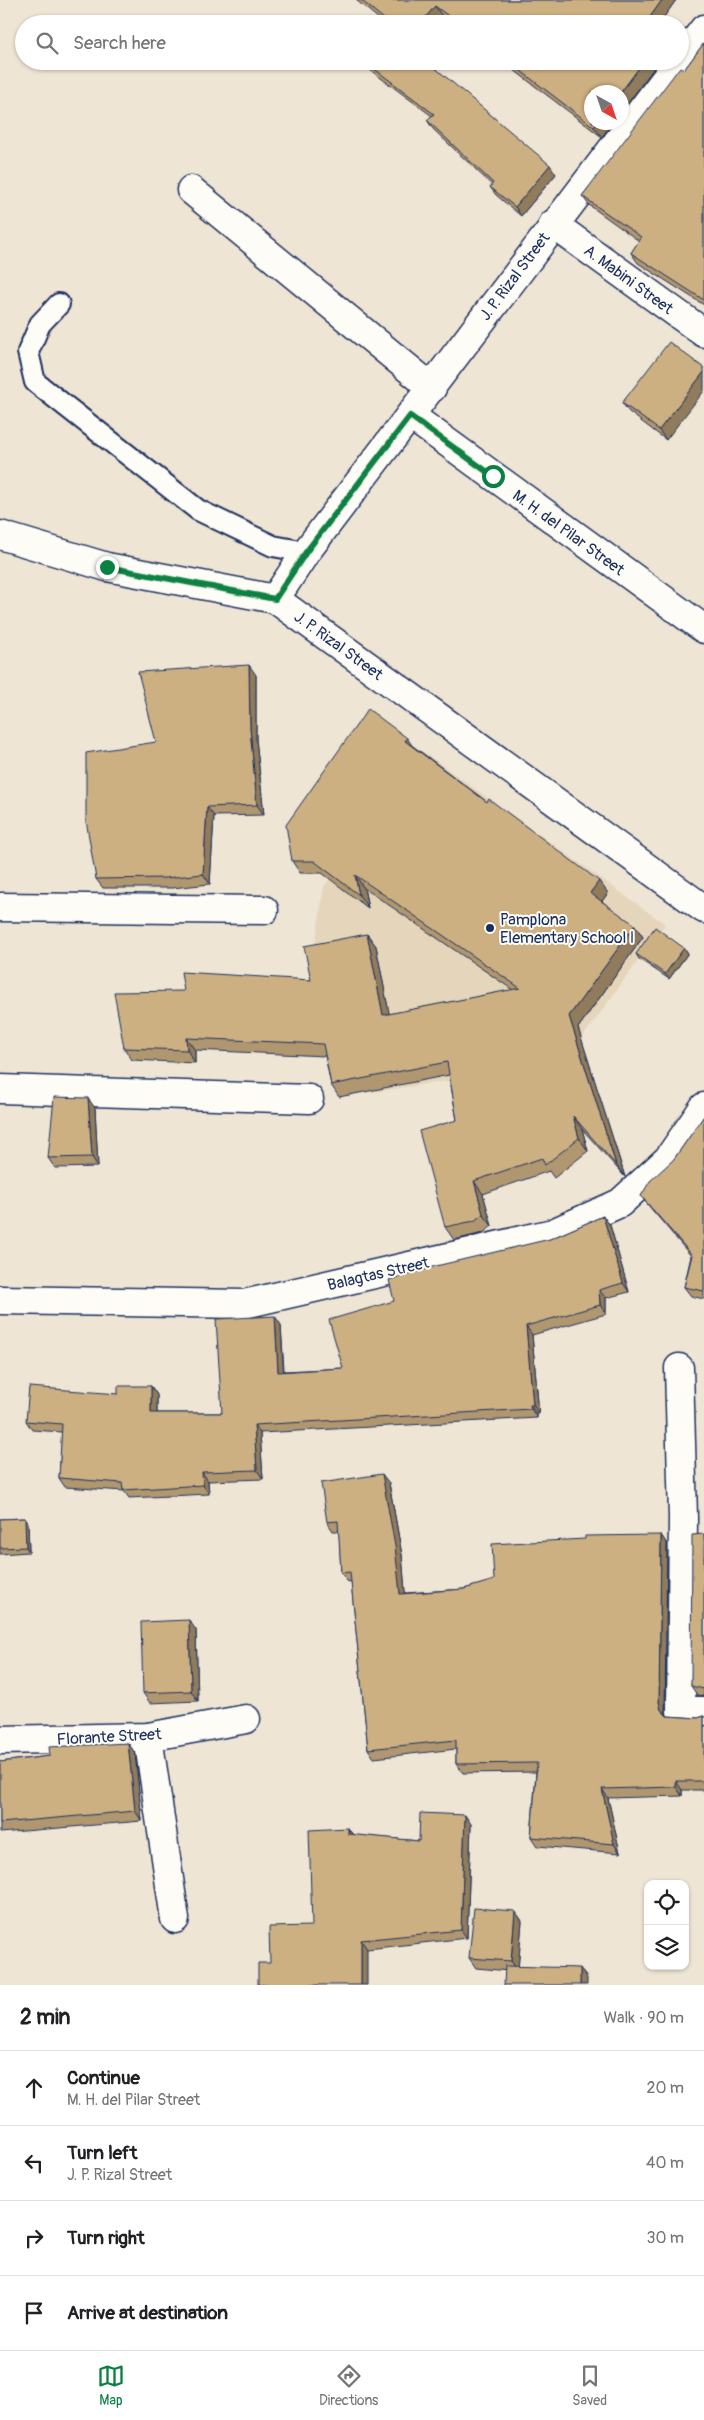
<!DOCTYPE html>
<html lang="en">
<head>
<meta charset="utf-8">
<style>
	:root { --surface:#fff; --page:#f6f6f6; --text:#202124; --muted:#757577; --line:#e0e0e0; --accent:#0b8043 }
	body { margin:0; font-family:Pangolin,sans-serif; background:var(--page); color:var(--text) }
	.controls { position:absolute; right:15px; bottom:15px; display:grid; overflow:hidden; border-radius:10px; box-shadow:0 1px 4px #0004 }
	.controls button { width:45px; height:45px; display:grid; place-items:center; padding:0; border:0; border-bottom:1px solid var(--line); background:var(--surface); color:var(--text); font:25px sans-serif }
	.compass { position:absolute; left:584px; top:85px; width:45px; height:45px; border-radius:50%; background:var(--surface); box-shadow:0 1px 4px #0004; rotate:140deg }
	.stop { position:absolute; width:15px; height:15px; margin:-11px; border:4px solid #0b8043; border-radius:50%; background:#fff }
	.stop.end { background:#0b8043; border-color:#fff; box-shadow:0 1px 5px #0008 }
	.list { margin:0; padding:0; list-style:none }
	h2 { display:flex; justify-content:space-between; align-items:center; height:65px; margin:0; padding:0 20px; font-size:21px }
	h2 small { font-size:16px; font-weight:400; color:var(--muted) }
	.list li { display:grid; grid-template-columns:32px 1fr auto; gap:15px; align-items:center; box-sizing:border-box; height:75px; padding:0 20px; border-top:1px solid var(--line) }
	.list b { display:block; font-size:19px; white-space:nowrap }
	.list p { margin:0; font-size:16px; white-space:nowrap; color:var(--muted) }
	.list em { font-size:16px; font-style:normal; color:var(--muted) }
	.icon { flex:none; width:28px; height:28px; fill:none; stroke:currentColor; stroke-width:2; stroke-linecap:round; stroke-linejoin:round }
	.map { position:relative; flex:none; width:704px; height:1985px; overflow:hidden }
	.search { position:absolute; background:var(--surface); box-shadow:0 1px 4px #0004; left:15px; right:15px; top:15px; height:55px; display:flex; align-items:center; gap:12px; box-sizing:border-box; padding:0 18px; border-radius:28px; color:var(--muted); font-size:19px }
	.sheet { height:365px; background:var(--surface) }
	nav { display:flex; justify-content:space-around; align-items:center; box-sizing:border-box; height:70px; border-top:1px solid var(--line); background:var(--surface); font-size:14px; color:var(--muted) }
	nav a { display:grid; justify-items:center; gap:2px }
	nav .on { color:var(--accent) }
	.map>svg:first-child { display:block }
	.built { fill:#e5d5bb }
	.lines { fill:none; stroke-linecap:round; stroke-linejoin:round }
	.service-casing { stroke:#1b2f5e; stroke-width:24 }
	.minor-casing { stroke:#1b2f5e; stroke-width:31 }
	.service { stroke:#fdfcf7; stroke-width:20 }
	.minor { stroke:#fdfcf7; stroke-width:28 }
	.wall { fill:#b09770; stroke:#1b2f5e }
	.shaded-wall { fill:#907b5b; stroke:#1b2f5e }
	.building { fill:#cdb082; stroke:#1b2f5e }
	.route { stroke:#0b8043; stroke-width:6 }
	.poi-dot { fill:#1b2f5e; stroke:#fdfcf7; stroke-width:2 }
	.labels { text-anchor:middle; stroke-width:4; stroke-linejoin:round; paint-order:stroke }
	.street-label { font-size:16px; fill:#1b2f5e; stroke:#fdfcf7 }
	.poi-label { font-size:16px; fill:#1b2f5e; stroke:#fdfcf7; text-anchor:start }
</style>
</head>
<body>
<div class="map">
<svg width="704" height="1985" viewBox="0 0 704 1985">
	<rect width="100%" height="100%" fill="#efe5d4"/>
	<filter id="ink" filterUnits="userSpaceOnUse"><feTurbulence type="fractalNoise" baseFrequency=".02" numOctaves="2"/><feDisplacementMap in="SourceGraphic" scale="10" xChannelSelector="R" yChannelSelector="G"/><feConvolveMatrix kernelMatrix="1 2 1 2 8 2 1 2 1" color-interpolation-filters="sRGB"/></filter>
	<g filter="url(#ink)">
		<path class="built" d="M422,751L665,924L563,1064L339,1097L313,959L324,887Z"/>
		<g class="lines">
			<defs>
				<path id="service" d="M59,304L40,324L28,352L35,382L198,510L273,546L306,552"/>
				<g id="minor">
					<path d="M680,60L704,29"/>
					<path d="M191,190L432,388"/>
					<path d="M553,224L704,333"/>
					<path d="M411,416L704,629"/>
					<path d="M0,535L107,567L275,599L704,909"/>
					<path d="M275,599L306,552L679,61"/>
					<path d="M0,907L264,910"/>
					<path d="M0,1089L309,1099"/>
					<path d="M0,1300L244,1304L553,1233L620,1203L668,1159L704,1107"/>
					<path d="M679,1368L683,1518L681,1711H704"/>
					<path d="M148,1737L175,1919"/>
					<path d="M0,1740L148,1737L246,1719"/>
				</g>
			</defs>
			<use href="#service" class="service-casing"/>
			<use href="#minor" class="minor-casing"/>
			<use href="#service" class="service"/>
			<use href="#minor" class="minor"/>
		</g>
		<g class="wall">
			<path d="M356,0H676L659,24H452L442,16L436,24H385Z"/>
			<path d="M704,43V305L638,263L631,253L639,241L589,205L582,196L684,70Z"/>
			<path d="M362,61H427L556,174L521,216L496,195L490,187L492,185L433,129L427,120L432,116L366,67Z"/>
			<path d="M502,61H659L592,122H613L602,137Z"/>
			<path d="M704,368L666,440L629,412L622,403Z"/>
			<path d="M256,675V739L264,815L214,816L210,884L172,888H103L96,879L156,742Z"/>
			<path d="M413,746L608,893L602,901L643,937L578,1028L625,1177L582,1129L588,1151L554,1178L549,1171L483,1194L492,1226L483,1233L454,1240L445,1227L457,1120L449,1075L339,1097L331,1085L325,1056L195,1050V1063L132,1060L124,1048L184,991L311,980L367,934L376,946L389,1014L513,990L364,888L368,908L322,873H300L292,861Z"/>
			<path d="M684,948L688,953L669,979L639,959L636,954Z"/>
			<path d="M95,1108L98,1167L55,1168L48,1158Z"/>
			<path d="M704,1116V1299L691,1296L684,1287L691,1256L648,1205L641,1196L674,1159Z"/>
			<path d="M603,1216L610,1225L629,1292L606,1298V1314L532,1335L539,1414H537V1418L260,1433L263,1479L208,1481L209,1494L129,1498L124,1491L65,1487L59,1478L62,1432L32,1430L26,1421L118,1394L151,1386L157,1395V1413H222L281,1325L284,1371L343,1368L394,1301L550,1239Z"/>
			<path d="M389,1483L402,1555L405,1593L464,1589L661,1535L667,1544L665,1711L667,1716L698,1718L704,1716V1790H682V1796L608,1798L620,1853L537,1846L531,1837L536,1772L463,1773L456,1764V1749L374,1758L368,1749L351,1581L348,1582L341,1573L339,1531H333L327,1522Z"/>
			<path d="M25,1518L28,1523L29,1552L0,1554V1519Z"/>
			<path d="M704,1534V1696L697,1695L691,1686Z"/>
			<path d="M196,1630L198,1701L150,1703L143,1693Z"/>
			<path d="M128,1743L135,1753L142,1821L0,1833V1762L50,1756Z"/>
			<path d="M471,1824L467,1938L367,1949L270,1963L312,1926L348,1828L353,1835L419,1841Z"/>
			<path d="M515,1911L522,1921L518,1967L587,1978L476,1968L469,1958Z"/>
		</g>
		<g class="shaded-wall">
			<path d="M662,0H676L659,24H645Z"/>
			<path d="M435,6L442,16L436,24H420Z"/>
			<path d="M644,61H659L622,111V92H621Z"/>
			<path d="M598,122H613L602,137L594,127Z"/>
			<path d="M550,165L556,174L521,216L515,207Z"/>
			<path d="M704,372V391L666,440L659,430Z"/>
			<path d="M249,665L256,675V739L264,815L257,805L250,729Z"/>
			<path d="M407,738L416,751L405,741Z"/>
			<path d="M207,807L214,816L210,884L203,874Z"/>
			<path d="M355,875L364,888L368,908L359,895Z"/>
			<path d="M599,881L608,893L599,905L590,893Z"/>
			<path d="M635,925L643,937L578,1028L625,1177L616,1165L569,1016Z"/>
			<path d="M367,934L376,946L392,1028L383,1015Z"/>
			<path d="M684,948L688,953L669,979L665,974Z"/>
			<path d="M186,1038L195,1050V1063L187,1050Z"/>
			<path d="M88,1098L95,1108L98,1167L92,1157Z"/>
			<path d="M573,1116L582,1129L588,1151L579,1138Z"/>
			<path d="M474,1181L483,1194L492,1226L483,1214Z"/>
			<path d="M603,1216L610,1225L629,1292L623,1283Z"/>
			<path d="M599,1290L606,1298V1314L600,1305Z"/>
			<path d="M275,1316L281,1325L284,1381L278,1372Z"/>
			<path d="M526,1326L532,1335L539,1414L533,1405Z"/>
			<path d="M151,1386L157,1395V1422L151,1413Z"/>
			<path d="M530,1405L537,1414V1418L531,1409Z"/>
			<path d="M254,1425L260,1433L263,1479L257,1470Z"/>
			<path d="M202,1472L208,1481L209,1494L203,1485Z"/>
			<path d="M382,1474L389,1483L402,1555L406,1603L400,1594Z"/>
			<path d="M25,1518L28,1523L29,1552L26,1547Z"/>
			<path d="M661,1535L667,1544L665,1711L668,1719L661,1710L659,1702Z"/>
			<path d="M189,1620L196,1630L198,1701L191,1691Z"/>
			<path d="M128,1743L135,1753L142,1821L135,1811Z"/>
			<path d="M676,1781L682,1790V1796L676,1787Z"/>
			<path d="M602,1789L608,1798L620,1853L614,1844Z"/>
			<path d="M465,1815L471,1824L467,1938L461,1930Z"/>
			<path d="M348,1828L354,1837L348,1834Z"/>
			<path d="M515,1911L522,1921L518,1971L511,1961Z"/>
			<path d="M361,1940L367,1949V1985H361Z"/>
			<path d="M580,1968L587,1978V1985H580Z"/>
		</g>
		<g class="building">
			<path d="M361,0H662L645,24H459L435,6L420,24H390Z"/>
			<path d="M704,43V300L631,253L641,237L582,196L680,67L684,70Z"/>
			<path d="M364,61H427L550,165L515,207L490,187L493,183L427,120L434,114Z"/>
			<path d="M508,61H644L621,92H592V122H598L594,127Z"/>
			<path d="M669,342L704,368V372L659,430L622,403Z"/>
			<path d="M249,665L250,729L257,805L207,807L203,874L165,878L96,879L86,820V753L156,742L138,672Z"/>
			<path d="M368,709L407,738L405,741L487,802L489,799L599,881L590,893L635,925L569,1016L616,1165L573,1116L579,1138L545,1165L542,1158L474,1181L483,1214L474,1221L445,1227L419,1131L457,1120L447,1062L331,1085L323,1044L186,1038L187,1050L124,1048L114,992L184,991L181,972L311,980L304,946L367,934L383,1015L520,988L355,875L359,895L314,861H292L286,825Z"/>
			<path d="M655,927L684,948L665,974L636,954Z"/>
			<path d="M54,1097L88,1098L92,1157L48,1158Z"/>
			<path d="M704,1116V1291L684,1287L692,1255L641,1196L650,1181L674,1159Z"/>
			<path d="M603,1216L623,1283L599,1290L600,1305L526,1326L533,1405H530L531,1409L254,1425L257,1470L202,1472L203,1485L123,1490L122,1483L59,1478L62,1424L26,1421L29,1387L118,1394V1386H151V1413H222L216,1319L275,1316L278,1372L343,1368L329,1320L394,1301L389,1280L436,1266L550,1239Z"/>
			<path d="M382,1474L395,1546L400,1594L464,1589L494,1580L492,1544L585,1539V1536L661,1535L659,1702L661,1710L667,1716L698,1718L704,1716V1781H676V1787L602,1789L614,1844L531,1837L537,1763L456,1764V1740L368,1749L350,1572L341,1573L338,1521L327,1522L321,1483Z"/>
			<path d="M25,1518L26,1547L0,1548V1519Z"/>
			<path d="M704,1534V1689L691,1686L692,1535Z"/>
			<path d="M189,1620L191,1691L143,1693L141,1622Z"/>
			<path d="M128,1743L135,1811L0,1823V1762L50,1756L49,1747Z"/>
			<path d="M420,1813L465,1815L461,1930L361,1940V1985H258V1963H270L269,1927L312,1926L309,1830L348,1828V1834L419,1841Z"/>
			<path d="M474,1908L515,1911L511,1961L469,1958Z"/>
			<path d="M505,1966L580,1968V1985H504Z"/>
		</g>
	</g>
	<g class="lines" filter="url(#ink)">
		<path class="route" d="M107,567L275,599L306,552L410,416L493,476"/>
	</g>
	<circle class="poi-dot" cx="490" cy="928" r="5"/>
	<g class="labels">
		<g class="street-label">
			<text transform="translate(514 276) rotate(-53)" y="6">J. P. Rizal Street</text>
			<text transform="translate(629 279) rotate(36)" y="6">A. Mabini Street</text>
			<text transform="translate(569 532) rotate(36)" y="6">M. H. del Pilar Street</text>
			<text transform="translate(339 645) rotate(36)" y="6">J. P. Rizal Street</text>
			<text transform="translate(378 1273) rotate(-13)" y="6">Balagtas Street</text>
			<text transform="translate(109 1736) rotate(-3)" y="6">Florante Street</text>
		</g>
		<g class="poi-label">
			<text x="500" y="925">Pamplona<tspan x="500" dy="18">Elementary School I</tspan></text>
		</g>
	</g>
</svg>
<div class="controls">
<button><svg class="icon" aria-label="locate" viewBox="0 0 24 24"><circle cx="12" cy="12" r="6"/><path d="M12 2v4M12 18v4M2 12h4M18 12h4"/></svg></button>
<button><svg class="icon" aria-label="layers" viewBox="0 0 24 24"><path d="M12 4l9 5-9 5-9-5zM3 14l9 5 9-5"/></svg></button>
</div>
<svg class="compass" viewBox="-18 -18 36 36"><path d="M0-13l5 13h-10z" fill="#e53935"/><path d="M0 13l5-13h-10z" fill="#757577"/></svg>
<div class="stop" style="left:493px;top:476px"></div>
<div class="stop end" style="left:107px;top:567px"></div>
<div class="search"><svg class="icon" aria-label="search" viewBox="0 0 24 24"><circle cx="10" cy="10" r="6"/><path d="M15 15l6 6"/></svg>Search here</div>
</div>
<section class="sheet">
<h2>2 min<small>Walk · 90 m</small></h2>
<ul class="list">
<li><svg class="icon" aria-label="ahead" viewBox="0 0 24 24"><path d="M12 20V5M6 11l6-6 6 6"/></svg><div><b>Continue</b><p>M. H. del Pilar Street</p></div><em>20 m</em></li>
<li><svg class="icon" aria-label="left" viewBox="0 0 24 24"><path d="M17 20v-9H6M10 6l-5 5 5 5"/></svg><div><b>Turn left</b><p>J. P. Rizal Street</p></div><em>40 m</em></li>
<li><svg class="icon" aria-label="right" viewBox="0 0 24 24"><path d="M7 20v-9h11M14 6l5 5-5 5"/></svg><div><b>Turn right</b></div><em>30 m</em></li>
<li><svg class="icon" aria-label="arrive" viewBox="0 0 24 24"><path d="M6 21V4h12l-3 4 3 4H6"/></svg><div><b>Arrive at destination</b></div></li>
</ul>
</section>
<nav>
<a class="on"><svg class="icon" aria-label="map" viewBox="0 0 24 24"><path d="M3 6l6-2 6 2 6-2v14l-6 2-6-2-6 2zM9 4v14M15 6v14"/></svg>Map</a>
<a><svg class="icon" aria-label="directions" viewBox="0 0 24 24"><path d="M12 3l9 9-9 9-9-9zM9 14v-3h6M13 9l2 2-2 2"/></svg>Directions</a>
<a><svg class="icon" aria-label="saved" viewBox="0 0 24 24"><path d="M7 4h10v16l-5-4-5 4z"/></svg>Saved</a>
</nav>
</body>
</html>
